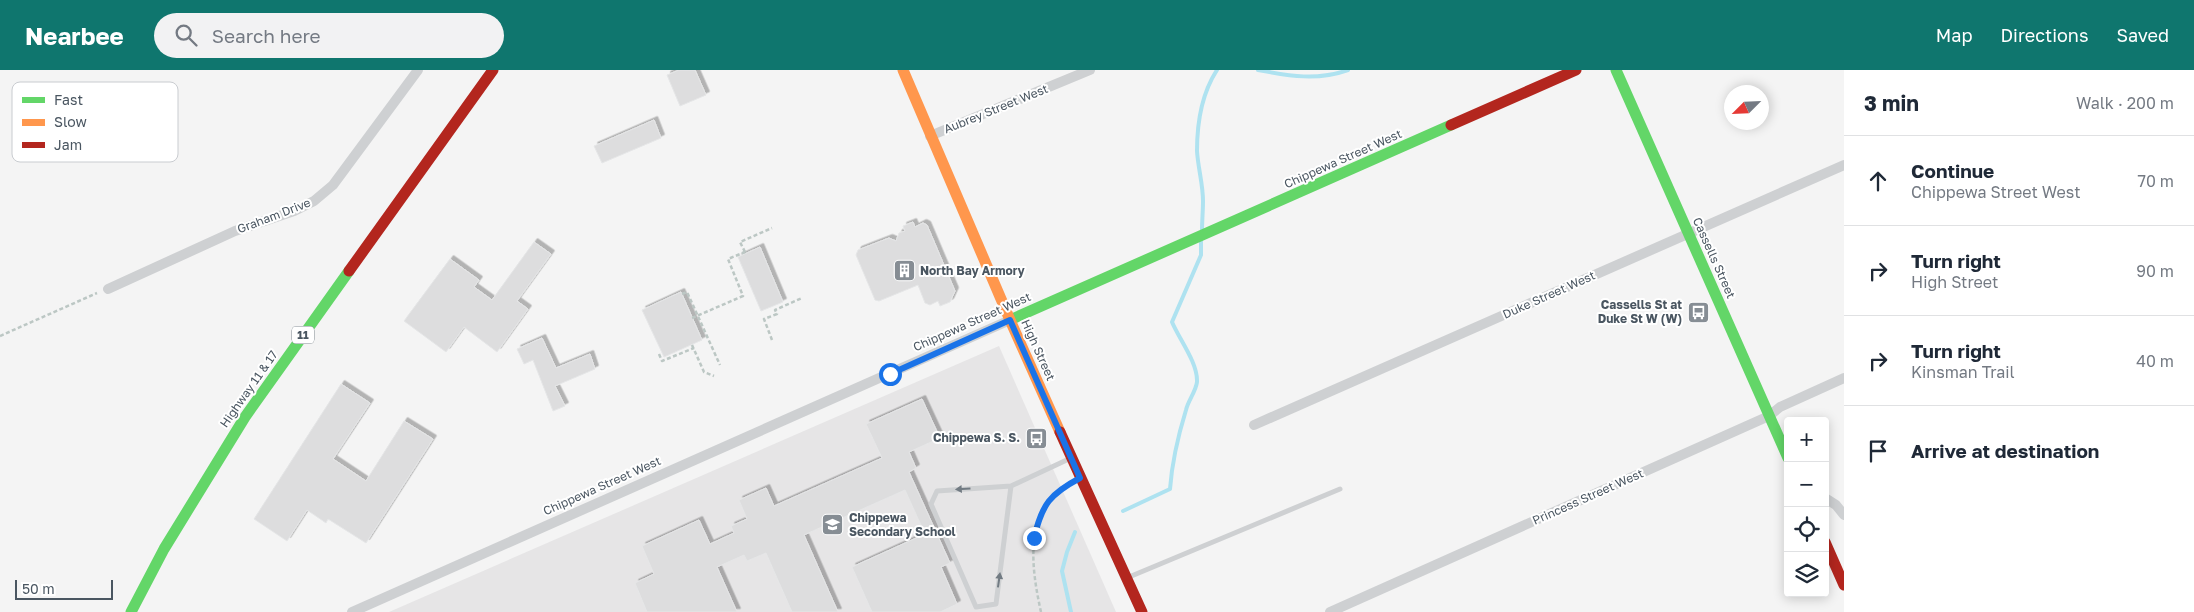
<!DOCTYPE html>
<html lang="en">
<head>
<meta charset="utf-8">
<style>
	:root { --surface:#fff; --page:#f2f2f3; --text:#1f2937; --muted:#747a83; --line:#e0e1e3; --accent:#0f766e }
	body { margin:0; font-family:"Golos Text",sans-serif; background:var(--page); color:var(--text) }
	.controls { position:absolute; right:15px; bottom:15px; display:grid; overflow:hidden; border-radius:5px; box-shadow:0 2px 12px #0003 }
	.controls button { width:45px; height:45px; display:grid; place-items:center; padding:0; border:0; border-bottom:1px solid var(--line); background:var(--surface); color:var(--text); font:25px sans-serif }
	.compass { position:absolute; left:1724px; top:15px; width:45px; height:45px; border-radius:50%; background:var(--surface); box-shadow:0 2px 12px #0003; rotate:246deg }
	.scale { position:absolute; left:15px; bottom:12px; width:98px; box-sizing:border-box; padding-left:5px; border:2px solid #4a5661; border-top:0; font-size:14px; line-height:18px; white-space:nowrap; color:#4a5661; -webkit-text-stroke:4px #fff; paint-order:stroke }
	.stop { position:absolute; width:15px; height:15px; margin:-11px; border:4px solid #1a73e8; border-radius:50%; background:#fff }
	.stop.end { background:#1a73e8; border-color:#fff; box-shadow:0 1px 5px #0008 }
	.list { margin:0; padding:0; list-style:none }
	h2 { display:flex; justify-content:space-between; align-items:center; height:65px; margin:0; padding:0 20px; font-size:21px }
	h2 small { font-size:16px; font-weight:400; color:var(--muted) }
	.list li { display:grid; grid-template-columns:32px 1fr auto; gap:15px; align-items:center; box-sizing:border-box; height:90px; padding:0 20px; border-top:1px solid var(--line) }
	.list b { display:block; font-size:19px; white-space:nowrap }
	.list p { margin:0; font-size:16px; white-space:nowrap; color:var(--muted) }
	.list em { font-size:16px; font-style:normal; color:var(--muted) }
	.icon { flex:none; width:28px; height:28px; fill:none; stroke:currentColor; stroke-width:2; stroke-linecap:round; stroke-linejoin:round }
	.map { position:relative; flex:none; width:1844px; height:542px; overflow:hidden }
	header { display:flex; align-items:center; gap:30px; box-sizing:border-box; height:70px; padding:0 25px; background:var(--accent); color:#fff }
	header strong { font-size:24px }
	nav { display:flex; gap:28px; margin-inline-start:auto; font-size:18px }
	.search { width:350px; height:45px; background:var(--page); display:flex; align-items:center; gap:12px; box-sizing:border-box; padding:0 18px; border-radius:28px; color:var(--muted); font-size:19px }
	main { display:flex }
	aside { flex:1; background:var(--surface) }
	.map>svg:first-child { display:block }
	.education { fill:#e6e5e6 }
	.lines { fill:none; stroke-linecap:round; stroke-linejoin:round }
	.stream { stroke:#aee2f0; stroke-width:4 }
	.building { fill:#ddddde; stroke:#e5e6e7; filter:url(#shadow) }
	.path { stroke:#bcc7c4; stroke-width:2.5; stroke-dasharray:4 2.5; stroke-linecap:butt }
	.lane { stroke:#ced0d2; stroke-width:5 }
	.street { stroke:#ced0d2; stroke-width:10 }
	.fast { stroke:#63d668; stroke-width:11 }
	.slow { stroke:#ff974d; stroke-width:11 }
	.jam { stroke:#b3261e; stroke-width:11 }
	.oneway { fill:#727b83 }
	.route { stroke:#1a73e8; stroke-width:6 }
	.labels { text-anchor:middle; stroke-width:4; stroke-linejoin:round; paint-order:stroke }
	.shield { fill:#fff; stroke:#808990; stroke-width:1 }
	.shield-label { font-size:11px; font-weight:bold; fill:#4a5661 }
	.street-label { font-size:12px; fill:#4a5661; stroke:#fff }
	.poi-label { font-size:12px; font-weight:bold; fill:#4a5661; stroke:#fff; text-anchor:start }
	.key { fill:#fff; stroke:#c9ccd0; stroke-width:1 }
	.key-label { font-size:14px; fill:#4a5661 }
</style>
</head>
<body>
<header>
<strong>Nearbee</strong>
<div class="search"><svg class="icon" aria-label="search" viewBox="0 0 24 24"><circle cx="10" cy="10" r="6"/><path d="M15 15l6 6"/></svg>Search here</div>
<nav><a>Map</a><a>Directions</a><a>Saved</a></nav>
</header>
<main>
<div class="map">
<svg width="1844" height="542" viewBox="0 0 1844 542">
	<defs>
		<filter id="shadow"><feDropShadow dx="3.5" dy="-3.5" stdDeviation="0" flood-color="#0004"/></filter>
	</defs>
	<rect width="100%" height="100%" fill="#f4f4f4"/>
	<path class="education" d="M999,276L1116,542H389Z"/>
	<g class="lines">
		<g class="stream">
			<path d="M1258,0C1290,6 1317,11 1348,0"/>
			<path d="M1202,161C1202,151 1203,141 1203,131C1203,114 1198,98 1197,81C1197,53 1202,23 1217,0"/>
			<path d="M1123,441L1170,419C1172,392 1178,366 1186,340C1188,331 1196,321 1197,312C1198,293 1179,269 1172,252L1201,185V171"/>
			<path d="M1071,542L1062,501L1067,482L1075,462"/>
		</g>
	</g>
	<g class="building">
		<path d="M679,0H695L706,25L680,36L667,5Z"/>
		<path d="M654,50L661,68L602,93L594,76Z"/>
		<path d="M913,152L915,157L923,153L927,155L955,221L950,232L940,236L938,231L930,235L925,233L918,215L879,231L875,230L856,185L858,180L889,168L896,171L899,163L905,161L903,156Z"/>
		<path d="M534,172L551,184L517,231L528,239L497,282L464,257L446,282L404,251L450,189L479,210L474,217L492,230Z"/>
		<path d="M760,177L783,232L761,241L738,187Z"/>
		<path d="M681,222L702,270L664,287L642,240Z"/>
		<path d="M542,268L556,298L590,284L595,299L555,316L565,336L553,341L533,290L524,294L517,279Z"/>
		<path d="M341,314L370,333L333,389L366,411L404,351L433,369L366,473L328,449L326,453L307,440L287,471L254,449Z"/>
		<path d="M922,329L940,368L909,382L916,398L909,402L950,493L941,497L957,534L940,542H872L852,497L925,464L905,420L804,465L838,542H792L766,483L747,491L744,485L717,497L737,542H647L635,513L654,504L642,476L699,450L710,474L734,463L731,456L747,449L739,430L766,418L774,436L882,388L866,354Z"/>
	</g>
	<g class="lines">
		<g class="path">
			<path d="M745,182L740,172L772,158"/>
			<path d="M682,224L687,222L720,295"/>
			<path d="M692,248L743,226L728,189L745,182L746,184"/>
			<path d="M0,266L97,223"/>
			<path d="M772,270L764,249L777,244L775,240L802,228"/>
			<path d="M692,275L704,302L714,306"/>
			<path d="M659,284L662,291L694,278"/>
			<path d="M1041,542C1031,497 1023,439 1070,413"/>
		</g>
		<g class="lane">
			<path d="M1011,416L996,534L976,537L931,434L937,421L1011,416L1071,388"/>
			<path d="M1129,507L1340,419"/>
		</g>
		<g class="street">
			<path d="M930,66L1090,0"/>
			<path d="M108,219L235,161L294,141L314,131L333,115L418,0"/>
			<path d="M1254,355L1844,95"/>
			<path d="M1825,428L1836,435L1844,445"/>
			<path d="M352,542L1010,250"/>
			<path d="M1330,542L1769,346L1780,337L1844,308"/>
		</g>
		<g class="fast">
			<path d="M1616,0L1788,388"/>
			<path d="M1010,250L1451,55"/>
			<path d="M131,542L164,479L245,347L349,201"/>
		</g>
		<path class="slow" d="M903,0L1010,250L1060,362"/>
		<g class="jam">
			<path d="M1451,55L1576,0"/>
			<path d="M349,201L493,0"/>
			<path d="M1060,362L1142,542"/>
			<path d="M1825,472L1844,515"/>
		</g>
	</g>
	<defs><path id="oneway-solid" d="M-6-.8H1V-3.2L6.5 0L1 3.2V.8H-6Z" transform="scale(1.25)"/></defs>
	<g class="oneway">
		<use href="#oneway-solid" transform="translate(963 419) rotate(176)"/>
		<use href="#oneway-solid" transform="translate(999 510) rotate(-82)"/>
	</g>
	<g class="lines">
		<path class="route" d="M890,304L1010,250L1080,408C1050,424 1042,434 1034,468"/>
	</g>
	<defs>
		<symbol id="building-square" viewBox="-11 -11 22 22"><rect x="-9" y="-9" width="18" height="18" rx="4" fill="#868d94" stroke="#fff"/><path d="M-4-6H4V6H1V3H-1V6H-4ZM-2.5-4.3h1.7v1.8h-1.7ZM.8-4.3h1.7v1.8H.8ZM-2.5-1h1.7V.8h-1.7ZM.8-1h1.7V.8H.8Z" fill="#fff"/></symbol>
		<symbol id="bus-square" viewBox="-11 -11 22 22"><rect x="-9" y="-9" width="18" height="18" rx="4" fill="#868d94" stroke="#fff"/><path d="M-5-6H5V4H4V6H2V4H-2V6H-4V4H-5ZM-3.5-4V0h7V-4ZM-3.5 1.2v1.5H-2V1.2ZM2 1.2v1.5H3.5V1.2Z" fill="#fff"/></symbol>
		<symbol id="school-square" viewBox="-11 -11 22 22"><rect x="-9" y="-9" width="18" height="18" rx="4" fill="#868d94" stroke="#fff"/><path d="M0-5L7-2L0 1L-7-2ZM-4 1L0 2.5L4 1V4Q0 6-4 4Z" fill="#fff"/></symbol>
	</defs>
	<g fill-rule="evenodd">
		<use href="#building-square" x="892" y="188" width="25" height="25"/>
		<use href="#bus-square" x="1686" y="230" width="25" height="25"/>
		<use href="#bus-square" x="1024" y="356" width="25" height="25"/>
		<use href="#school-square" x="820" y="442" width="25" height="25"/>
	</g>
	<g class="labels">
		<rect class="shield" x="292" y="256.5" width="22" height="17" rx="4"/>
		<g class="shield-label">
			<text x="303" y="269">11</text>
		</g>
		<g class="street-label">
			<text transform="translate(996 39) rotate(-22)" y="4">Aubrey Street West</text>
			<text transform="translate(1343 89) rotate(-24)" y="4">Chippewa Street West</text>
			<text transform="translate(274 146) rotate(-21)" y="4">Graham Drive</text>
			<text transform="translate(1714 188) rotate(66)" y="4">Cassells Street</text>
			<text transform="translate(1549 225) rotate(-24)" y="4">Duke Street West</text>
			<text transform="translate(972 252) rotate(-24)" y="4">Chippewa Street West</text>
			<text transform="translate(1038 280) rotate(66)" y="4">High Street</text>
			<text transform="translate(249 319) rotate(-55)" y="4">Highway 11 &amp; 17</text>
			<text transform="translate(602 416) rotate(-24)" y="4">Chippewa Street West</text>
			<text transform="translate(1588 427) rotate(-24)" y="4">Princess Street West</text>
		</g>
		<g class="poi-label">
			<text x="920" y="205">North Bay Armory</text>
			<text x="1682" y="239" text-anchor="end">Cassells St at<tspan x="1682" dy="14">Duke St W (W)</tspan></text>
			<text x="1020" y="372" text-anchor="end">Chippewa S. S.</text>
			<text x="849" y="452">Chippewa<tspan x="849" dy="14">Secondary School</tspan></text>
		</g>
	</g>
	<rect x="12" y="12" width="166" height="80" rx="8" class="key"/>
	<rect x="22" y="27" width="23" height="6" fill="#63d668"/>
	<rect x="22" y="49" width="23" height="7" fill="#ff974d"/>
	<rect x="22" y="72" width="23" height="6" fill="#b3261e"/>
	<g class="key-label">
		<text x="54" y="35">Fast</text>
		<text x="54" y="57">Slow</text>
		<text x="54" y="80">Jam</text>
	</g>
</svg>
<div class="controls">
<button>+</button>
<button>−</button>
<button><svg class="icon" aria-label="locate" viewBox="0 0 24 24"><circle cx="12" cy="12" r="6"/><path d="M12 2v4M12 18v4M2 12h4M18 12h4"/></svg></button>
<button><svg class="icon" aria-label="layers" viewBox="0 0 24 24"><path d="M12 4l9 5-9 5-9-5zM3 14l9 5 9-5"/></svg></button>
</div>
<svg class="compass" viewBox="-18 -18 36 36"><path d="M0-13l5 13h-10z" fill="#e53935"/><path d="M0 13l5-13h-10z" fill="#747a83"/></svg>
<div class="scale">50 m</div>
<div class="stop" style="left:890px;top:304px"></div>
<div class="stop end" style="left:1034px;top:468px"></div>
</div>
<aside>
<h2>3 min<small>Walk · 200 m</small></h2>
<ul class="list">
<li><svg class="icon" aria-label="ahead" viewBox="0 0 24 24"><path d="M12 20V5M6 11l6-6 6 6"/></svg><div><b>Continue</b><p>Chippewa Street West</p></div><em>70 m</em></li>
<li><svg class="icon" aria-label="right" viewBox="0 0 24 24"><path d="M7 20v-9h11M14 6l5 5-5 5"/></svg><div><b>Turn right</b><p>High Street</p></div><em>90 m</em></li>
<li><svg class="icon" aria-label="right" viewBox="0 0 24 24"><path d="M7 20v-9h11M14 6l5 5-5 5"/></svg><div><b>Turn right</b><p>Kinsman Trail</p></div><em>40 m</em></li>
<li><svg class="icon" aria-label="arrive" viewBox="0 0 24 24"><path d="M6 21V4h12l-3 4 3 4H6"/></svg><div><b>Arrive at destination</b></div></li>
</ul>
</aside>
</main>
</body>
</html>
